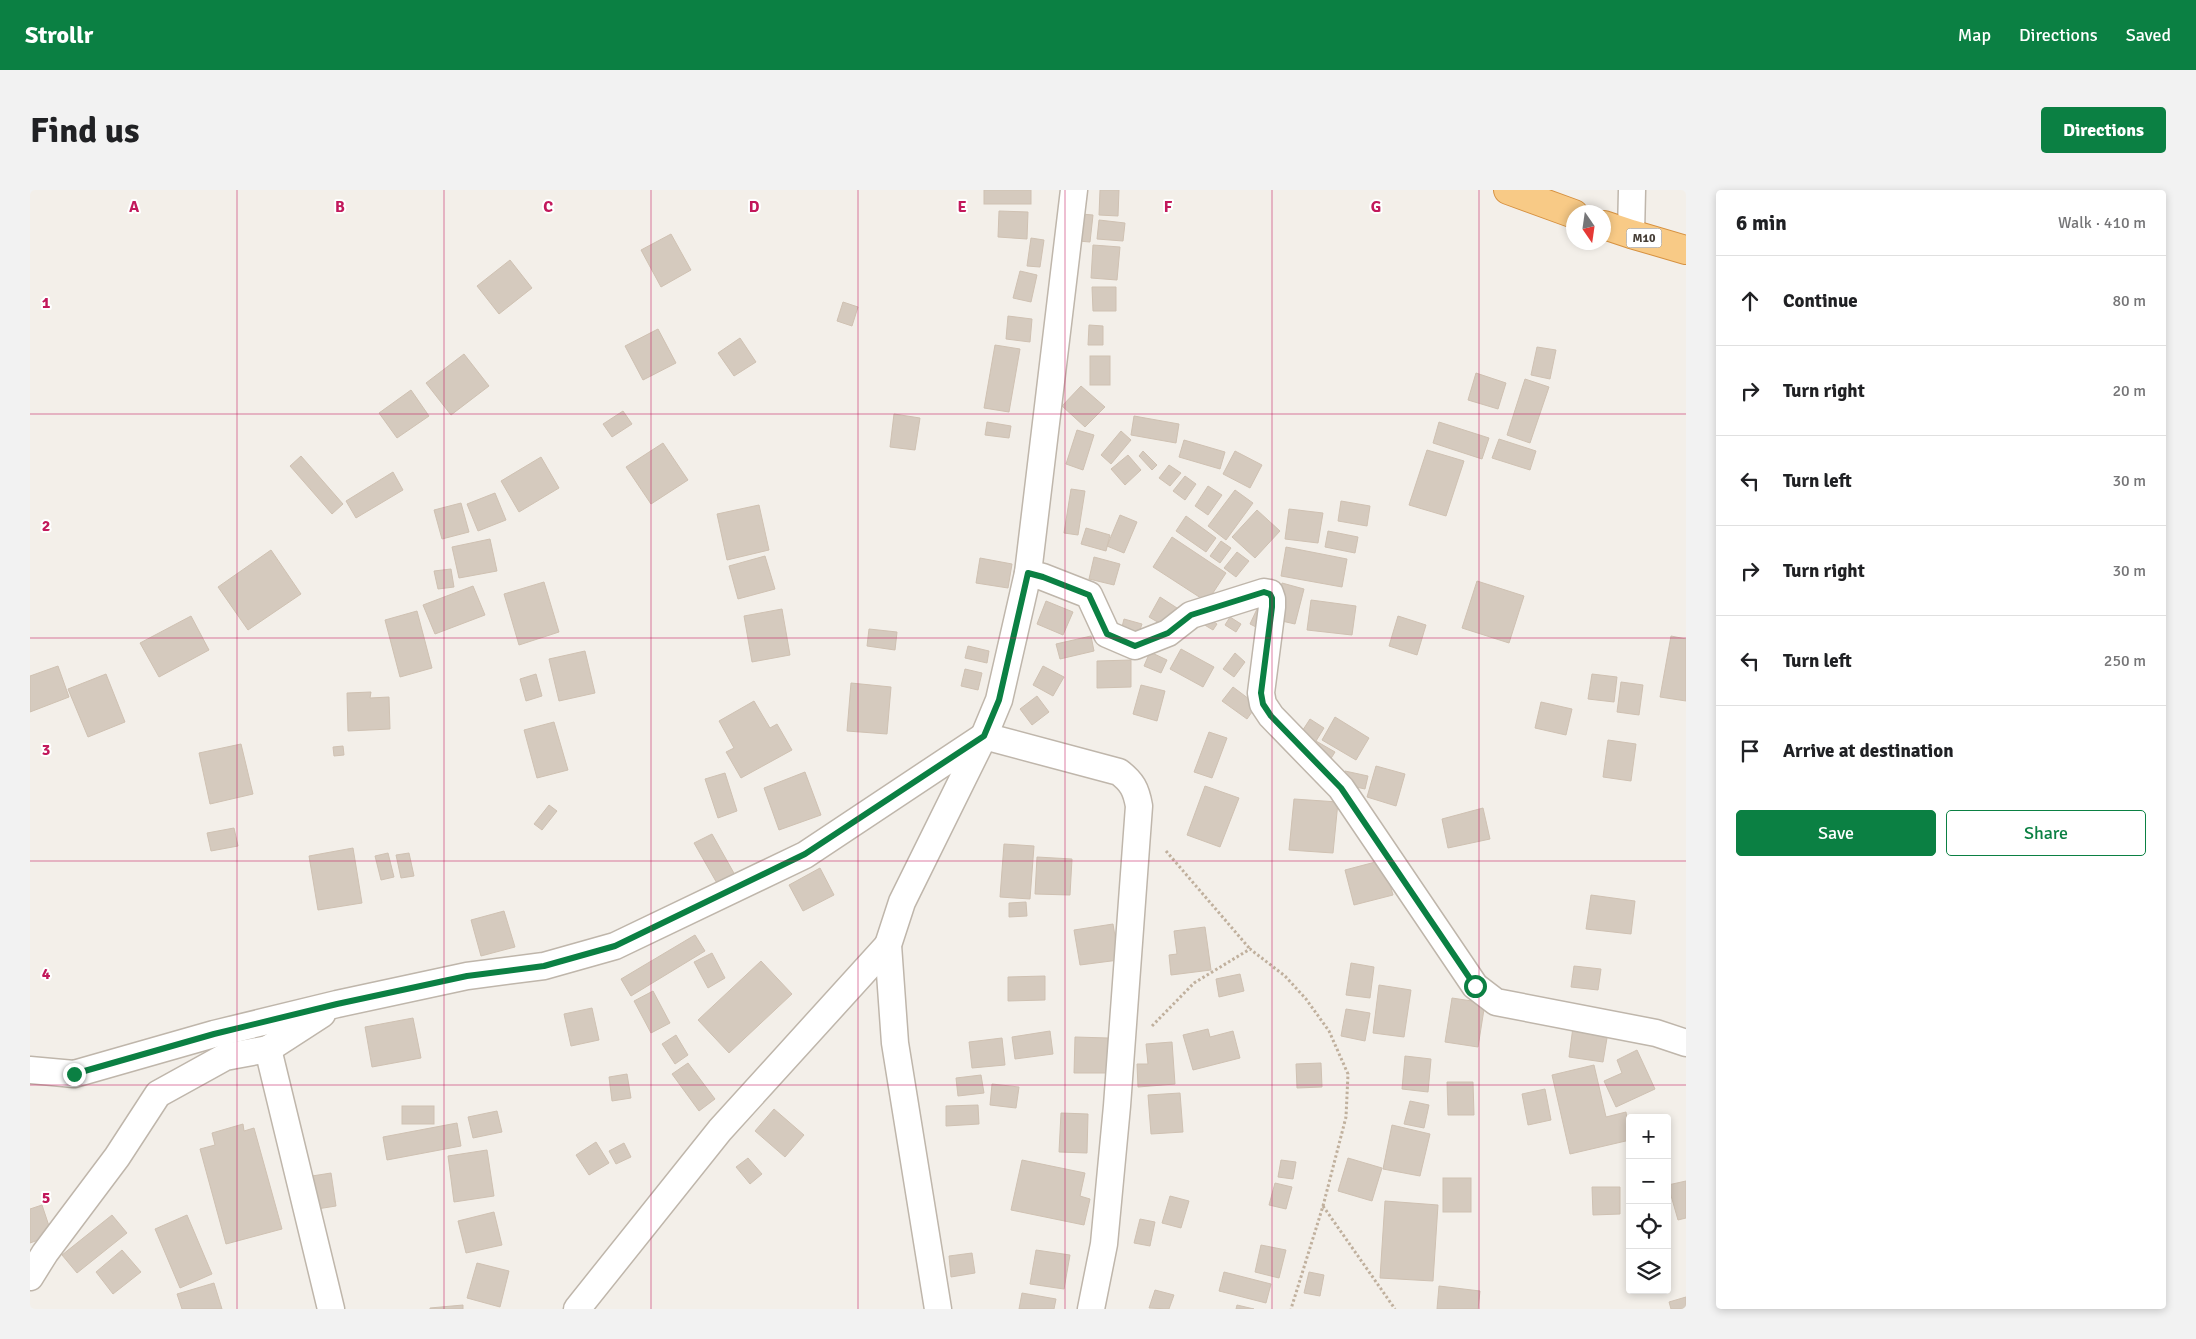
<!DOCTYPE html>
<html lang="en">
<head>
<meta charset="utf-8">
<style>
	:root { --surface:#fff; --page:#f2f2f2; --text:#202124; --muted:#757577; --line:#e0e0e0; --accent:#0b8043 }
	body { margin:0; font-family:Signika,sans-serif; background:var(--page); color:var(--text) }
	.controls { position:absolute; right:15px; bottom:15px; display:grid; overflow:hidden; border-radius:5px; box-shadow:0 2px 8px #0003 }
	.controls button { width:45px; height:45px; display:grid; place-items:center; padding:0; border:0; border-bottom:1px solid var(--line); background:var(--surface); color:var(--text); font:25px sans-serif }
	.compass { position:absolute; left:1536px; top:15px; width:45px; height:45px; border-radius:50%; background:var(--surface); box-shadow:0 2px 8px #0003; rotate:167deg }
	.stop { position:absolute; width:15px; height:15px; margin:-11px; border:4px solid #0b8043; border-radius:50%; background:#fff }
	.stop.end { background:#0b8043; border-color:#fff; box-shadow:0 1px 5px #0008 }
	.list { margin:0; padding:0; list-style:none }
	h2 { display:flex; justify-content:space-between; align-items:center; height:65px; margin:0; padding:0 20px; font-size:21px }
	h2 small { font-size:16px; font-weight:400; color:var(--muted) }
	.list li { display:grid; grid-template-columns:32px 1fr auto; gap:15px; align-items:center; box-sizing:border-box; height:90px; padding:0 20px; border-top:1px solid var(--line) }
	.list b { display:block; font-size:19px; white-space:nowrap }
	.list em { font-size:16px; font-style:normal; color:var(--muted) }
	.actions { display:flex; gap:10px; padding:15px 20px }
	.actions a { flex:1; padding:11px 0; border:1px solid var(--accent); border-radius:5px; text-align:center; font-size:18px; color:var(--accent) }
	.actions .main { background:var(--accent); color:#fff }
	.icon { flex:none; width:28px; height:28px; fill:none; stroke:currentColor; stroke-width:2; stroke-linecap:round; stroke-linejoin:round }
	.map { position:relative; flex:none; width:1656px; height:1119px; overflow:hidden; border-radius:5px }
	header { display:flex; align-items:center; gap:30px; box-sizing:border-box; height:70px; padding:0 25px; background:var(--accent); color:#fff }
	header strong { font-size:24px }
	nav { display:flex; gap:28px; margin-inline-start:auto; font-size:18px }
	.intro { display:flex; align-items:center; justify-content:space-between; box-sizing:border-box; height:120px; padding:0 30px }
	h1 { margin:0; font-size:35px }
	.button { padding:12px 22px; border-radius:5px; background:var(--accent); color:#fff; font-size:18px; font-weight:700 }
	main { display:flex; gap:30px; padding:0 30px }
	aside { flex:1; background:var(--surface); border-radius:5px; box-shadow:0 2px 8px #0003 }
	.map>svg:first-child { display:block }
	.building { fill:#d5cabe; stroke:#cfc1b2 }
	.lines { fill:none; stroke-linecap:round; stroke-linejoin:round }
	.minor-casing { stroke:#bfb6ab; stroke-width:29 }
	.trunk-casing { stroke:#d69140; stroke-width:30 }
	.path { stroke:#c0b09d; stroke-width:3; stroke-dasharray:2.5 2.5; stroke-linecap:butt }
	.minor { stroke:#fff; stroke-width:26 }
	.trunk { stroke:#f8ca86; stroke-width:28 }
	.route { stroke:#0b8043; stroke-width:6 }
	.grid { fill:none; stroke:#c2185b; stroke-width:1; stroke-opacity:0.55 }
	.labels { text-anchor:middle; stroke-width:4; stroke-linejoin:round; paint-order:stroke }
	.shield { fill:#fff; stroke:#7e7973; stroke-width:1 }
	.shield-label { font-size:12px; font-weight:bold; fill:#473f37 }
	.grid-label { font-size:16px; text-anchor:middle; font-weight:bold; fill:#c2185b; stroke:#fff; stroke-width:4; stroke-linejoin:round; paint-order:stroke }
</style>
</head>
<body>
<header>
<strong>Strollr</strong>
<nav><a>Map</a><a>Directions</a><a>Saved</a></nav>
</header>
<div class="intro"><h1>Find us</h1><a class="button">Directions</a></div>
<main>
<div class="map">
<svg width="1656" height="1119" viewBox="0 0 1656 1119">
	<rect width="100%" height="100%" fill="#f3efe9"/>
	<g class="building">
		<rect x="954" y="0" width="47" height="14"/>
		<path d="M1070,0H1089L1088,26L1069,25Z"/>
		<path d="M969,21L998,22L997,49L968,47Z"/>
		<path d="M1051,24L1063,25L1060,52L1048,51Z"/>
		<path d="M1069,30L1095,33L1093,51L1067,49Z"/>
		<path d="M641,44L661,80L631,97L611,60Z"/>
		<path d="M1001,48L1014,50L1010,77L997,76Z"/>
		<path d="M1063,55L1090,57L1087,90L1061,88Z"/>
		<path d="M480,70L502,98L469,124L447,96Z"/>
		<path d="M990,81L1007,85L1001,112L983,108Z"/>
		<path d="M1062,97H1086V121H1063Z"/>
		<path d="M813,112L828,117L822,136L807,131Z"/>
		<path d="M978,126L1002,129L1000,152L976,149Z"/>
		<path d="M1059,135L1073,136V155H1058Z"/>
		<path d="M628,139L646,173L613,190L595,156Z"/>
		<path d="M710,148L726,172L704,186L688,163Z"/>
		<path d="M965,155L990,159L979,222L954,218Z"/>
		<path d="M1507,157L1526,160L1520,189L1501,185Z"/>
		<path d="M434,164L459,196L421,225L396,193Z"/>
		<rect x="1060" y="166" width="20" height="29"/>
		<path d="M1446,183L1476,193L1468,219L1438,210Z"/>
		<path d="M1495,189L1519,197L1500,253L1477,245Z"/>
		<path d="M1051,196L1075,217L1055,237L1032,216Z"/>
		<path d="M381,200L399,226L367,248L349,223Z"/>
		<path d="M593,221L602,234L582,247L573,234Z"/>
		<path d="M864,224L890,228L885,260L860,257Z"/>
		<path d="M1104,226L1149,234L1146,253L1101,245Z"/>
		<path d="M957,232L981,236L979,248L955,245Z"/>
		<path d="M1409,232L1459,248L1452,269L1403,253Z"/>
		<path d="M1047,240L1064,245L1053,280L1036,274Z"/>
		<path d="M1091,241L1101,250L1081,274L1071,265Z"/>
		<path d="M1469,249L1506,261L1500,280L1462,268Z"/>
		<path d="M1154,250L1195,262L1190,279L1149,267Z"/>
		<path d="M633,253L658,290L621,314L596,277Z"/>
		<path d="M1397,260L1434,271L1416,326L1379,315Z"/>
		<path d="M1113,261L1127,275L1122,280L1109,266Z"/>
		<path d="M1205,261L1232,275L1220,298L1193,284Z"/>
		<path d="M1098,265L1111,280L1095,295L1081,279Z"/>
		<path d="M271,266L313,314L302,324L260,276Z"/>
		<path d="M511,267L529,298L489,322L471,291Z"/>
		<path d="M1139,275L1151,283L1140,296L1129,288Z"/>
		<path d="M363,282L373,300L326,328L316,311Z"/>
		<path d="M1155,286L1166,294L1155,310L1143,301Z"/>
		<path d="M1178,296L1192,305L1178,325L1165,316Z"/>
		<path d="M1041,299L1055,301L1048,345L1034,343Z"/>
		<path d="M1205,300L1223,313L1196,350L1178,336Z"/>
		<path d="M465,303L476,330L448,341L437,314Z"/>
		<path d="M1311,311L1340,316L1337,336L1308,331Z"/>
		<path d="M431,313L439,342L412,349L404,320Z"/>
		<path d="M729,315L739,360L697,370L687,324Z"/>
		<path d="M1259,319L1293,323L1288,353L1255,349Z"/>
		<path d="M1227,320L1250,341L1225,368L1202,347Z"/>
		<path d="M1090,325L1107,332L1094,363L1077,356Z"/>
		<path d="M1156,326L1186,348L1176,362L1146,341Z"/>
		<path d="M1056,338L1080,345L1076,361L1051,354Z"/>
		<path d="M1298,341L1328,347L1325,363L1295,357Z"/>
		<path d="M1142,347L1196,383L1177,412L1123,377Z"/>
		<path d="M460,349L467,381L429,388L422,357Z"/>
		<path d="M1191,351L1201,358L1190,373L1180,366Z"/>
		<path d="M1256,357L1317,369L1312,397L1251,386Z"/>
		<path d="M241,360L271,404L218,440L188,397Z"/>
		<path d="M1207,362L1219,371L1206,387L1194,378Z"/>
		<path d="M735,366L745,399L708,409L699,376Z"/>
		<path d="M1064,367L1090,374L1084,395L1059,389Z"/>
		<path d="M950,368L982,374L978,398L946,393Z"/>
		<path d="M421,379L424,397L408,399L404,381Z"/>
		<path d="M1447,391L1494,406L1479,453L1432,438Z"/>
		<path d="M514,392L529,442L489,455L474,404Z"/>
		<path d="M1252,393L1274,399L1265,434L1243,429Z"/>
		<path d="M443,396L455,425L405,444L393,415Z"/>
		<path d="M1130,407L1147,418L1136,437L1119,427Z"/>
		<path d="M1281,410L1326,416L1322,445L1277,440Z"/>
		<path d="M1016,411L1043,422L1033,445L1007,434Z"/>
		<path d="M752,419L760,465L722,472L714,426Z"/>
		<path d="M1227,419L1239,423L1232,440L1220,434Z"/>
		<path d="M387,421L402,478L370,487L355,430Z"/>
		<path d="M1172,424L1187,434L1183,440L1168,431Z"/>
		<path d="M161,426L179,460L129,487L110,453Z"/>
		<path d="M1368,426L1396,435L1387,465L1359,456Z"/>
		<path d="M1200,427L1211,434L1206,442L1195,435Z"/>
		<path d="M1094,429L1112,434L1108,446L1091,441Z"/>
		<path d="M839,439L867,442L865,460L837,456Z"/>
		<path d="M1061,446L1064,461L1030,469L1026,454Z"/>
		<path d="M1641,446L1656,449V511L1630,507Z"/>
		<path d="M938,456L959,461L957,473L935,468Z"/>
		<path d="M1151,459L1184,477L1173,497L1140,479Z"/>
		<path d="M555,461L565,503L529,511L519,469Z"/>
		<path d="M1120,462L1137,470L1131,483L1114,476Z"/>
		<path d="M1205,463L1215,472L1204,487L1193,479Z"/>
		<path d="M1101,470V497L1067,498V471Z"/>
		<path d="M28,476L39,507L0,522V486Z"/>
		<path d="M1013,476L1034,487L1023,506L1003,495Z"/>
		<path d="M935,479L952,483L948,500L931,496Z"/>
		<path d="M76,484L95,532L58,547L38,499Z"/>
		<path d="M506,484L512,506L496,511L490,489Z"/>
		<path d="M1562,484L1587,487L1584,512L1558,509Z"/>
		<path d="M1591,492L1613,495L1609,525L1587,522Z"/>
		<path d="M821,493L861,497L857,544L817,541Z"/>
		<path d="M1111,495L1135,501L1127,531L1103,524Z"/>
		<path d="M1203,497L1227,515L1217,529L1192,511Z"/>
		<path d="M341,502L340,508L359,507L360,539L318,541L317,503Z"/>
		<path d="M1007,506L1019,522L1002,535L990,519Z"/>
		<path d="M724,511L740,538L747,534L762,560L711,588L696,562L704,558L689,531Z"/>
		<path d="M1511,512L1542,519L1536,545L1505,538Z"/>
		<path d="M1305,527L1339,548L1326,570L1292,550Z"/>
		<path d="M1280,529L1294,538L1286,551L1305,562L1300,570L1267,549Z"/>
		<path d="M524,532L538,580L507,588L494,540Z"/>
		<path d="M1179,542L1197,548L1182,588L1164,582Z"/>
		<path d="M1578,550L1606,554L1601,591L1573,587Z"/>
		<path d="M211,554L223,604L180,614L169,563Z"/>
		<path d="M313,556L314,565L304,566L303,557Z"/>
		<path d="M1346,576L1375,584L1366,616L1337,607Z"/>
		<path d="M1315,581L1338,586L1335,599L1312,594Z"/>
		<path d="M775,582L791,625L749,640L734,598Z"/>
		<path d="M695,583L707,621L688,628L675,589Z"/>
		<path d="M1175,596L1209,608L1190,657L1157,645Z"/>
		<path d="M1264,609L1308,612L1303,663L1259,660Z"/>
		<path d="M519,615L527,621L512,640L504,634Z"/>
		<path d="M1453,618L1460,649L1418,658L1412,629Z"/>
		<path d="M204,638L208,656L181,661L177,643Z"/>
		<path d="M682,644L705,685L688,695L664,653Z"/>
		<path d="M974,654L1004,656L1000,709L970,707Z"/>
		<path d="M323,658L332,713L288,720L279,666Z"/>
		<path d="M358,663L364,687L351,690L345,666Z"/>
		<path d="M379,663L384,686L371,688L366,665Z"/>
		<path d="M1007,667L1042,669L1040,705L1005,704Z"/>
		<path d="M1353,670L1363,705L1324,715L1315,680Z"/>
		<path d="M790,678L804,705L773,721L759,695Z"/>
		<path d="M1561,705L1605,711L1601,744L1556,739Z"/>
		<path d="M996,712L997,726L979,727V713Z"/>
		<path d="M474,721L485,757L451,766L441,730Z"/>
		<path d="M1083,734L1089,770L1050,775L1044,740Z"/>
		<path d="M1175,737L1181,780L1141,785L1139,765L1147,764L1144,741Z"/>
		<path d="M665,745L675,761L601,806L591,789Z"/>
		<path d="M682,763L695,788L678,798L664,772Z"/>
		<path d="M731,771L762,804L699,863L668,830Z"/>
		<path d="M1321,773L1344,777L1340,808L1316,805Z"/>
		<path d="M1544,776L1571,779L1568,800L1541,797Z"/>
		<path d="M1210,784L1214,801L1189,807L1186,789Z"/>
		<path d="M1015,786V810L978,811V787Z"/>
		<path d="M1349,795L1381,800L1374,847L1343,843Z"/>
		<path d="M623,801L640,833L621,843L604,811Z"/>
		<path d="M1422,808L1455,813L1448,857L1415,852Z"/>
		<path d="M562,818L569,850L541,856L534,824Z"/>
		<path d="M1316,819L1340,823L1335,851L1311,846Z"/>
		<path d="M383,828L391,868L342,877L335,837Z"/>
		<path d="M1543,837L1578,842L1573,872L1539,867Z"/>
		<path d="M1178,839L1180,847L1203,841L1210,868L1163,880L1153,845Z"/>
		<path d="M1020,841L1023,864L985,869L982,847Z"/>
		<path d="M646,845L658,865L645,874L632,854Z"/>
		<path d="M1045,847L1078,848L1077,883H1044Z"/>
		<path d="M972,848L975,875L942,878L939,852Z"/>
		<path d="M1142,852L1145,894L1108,897L1107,874H1118L1116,854Z"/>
		<path d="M1607,860L1625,899L1586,917L1574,891L1592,883L1587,870Z"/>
		<path d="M1375,866L1401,869L1398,902L1372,899Z"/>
		<path d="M658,873L685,909L669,921L642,884Z"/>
		<path d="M1291,873L1292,897L1267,898L1266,874Z"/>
		<path d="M1564,875L1576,927L1596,922L1600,950L1540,964L1522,885Z"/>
		<path d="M597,884L601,908L582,911L579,887Z"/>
		<path d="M951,885L954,903L928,906L926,888Z"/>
		<path d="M1417,892H1443L1444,925H1418Z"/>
		<path d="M962,894L989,897L986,918L960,915Z"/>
		<path d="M1515,899L1521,930L1498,935L1492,904Z"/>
		<path d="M1150,903L1153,942L1121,944L1118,905Z"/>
		<path d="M1380,911L1399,915L1394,938L1374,934Z"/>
		<path d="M948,915L949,934L916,936V916Z"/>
		<rect x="372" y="916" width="32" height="18"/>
		<path d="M744,919L774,945L755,967L725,941Z"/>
		<path d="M467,921L472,942L443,948L438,927Z"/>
		<path d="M1031,923L1058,924L1057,963L1029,962Z"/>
		<path d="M427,933L431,956L357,970L353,947Z"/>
		<path d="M213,934L214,941L224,938L252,1039L196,1054L170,959L185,955L182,943Z"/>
		<path d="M1362,935L1400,944L1390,986L1353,979Z"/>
		<path d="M566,952L579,973L559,985L546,965Z"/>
		<path d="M594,953L601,967L586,974L579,961Z"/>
		<path d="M457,960L464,1006L424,1012L418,966Z"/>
		<path d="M718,968L732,984L720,994L706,977Z"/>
		<path d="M1318,968L1352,978L1342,1011L1308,1001Z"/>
		<path d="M992,970L1055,983L1050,1006L1060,1009L1054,1035L981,1020Z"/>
		<path d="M1251,970L1266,972L1263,989L1248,987Z"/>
		<path d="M301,983L306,1016L287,1019L282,986Z"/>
		<rect x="1413" y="988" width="28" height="34"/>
		<path d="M1656,991V1028L1648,1030L1638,995Z"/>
		<path d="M1245,993L1262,997L1256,1019L1239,1015Z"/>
		<path d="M1562,997H1590V1024L1563,1025Z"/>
		<path d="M1140,1006L1159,1011L1151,1038L1132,1033Z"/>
		<path d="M1355,1011L1408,1015L1403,1091L1350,1088Z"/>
		<path d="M12,1015L22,1045L0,1053V1019Z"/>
		<path d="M464,1022L472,1055L436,1063L428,1031Z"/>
		<path d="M82,1025L97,1043L47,1083L32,1065Z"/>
		<path d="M157,1025L182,1084L150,1098L125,1039Z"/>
		<path d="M1110,1029L1125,1032L1120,1056L1104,1053Z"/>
		<path d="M1231,1055L1256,1060L1249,1088L1225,1082Z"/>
		<path d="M92,1060L111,1082L83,1104L66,1082Z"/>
		<path d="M1006,1060L1040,1065L1034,1099L1000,1094Z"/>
		<path d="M942,1063L945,1083L921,1087L919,1066Z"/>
		<path d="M447,1073L479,1081L470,1117L437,1108Z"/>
		<path d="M1194,1082L1241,1094L1236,1113L1189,1101Z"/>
		<path d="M1279,1082L1294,1085L1290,1106L1274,1103Z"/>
		<path d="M184,1093L192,1119H152L147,1104Z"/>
		<path d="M1409,1096L1450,1101L1448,1119H1407Z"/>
		<path d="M1125,1100L1144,1105L1139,1119L1119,1118Z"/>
		<path d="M992,1103L1026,1109L1024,1119H989Z"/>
		<path d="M1656,1107V1119H1641L1639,1112Z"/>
		<path d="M433,1115V1119H400V1118Z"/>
		<path d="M1207,1115L1224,1119H1206Z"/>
	</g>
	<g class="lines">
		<defs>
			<g id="minor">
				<path d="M1601,44L1602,0"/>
				<path d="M998,383L1013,387L1059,405L1077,444L1105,456L1138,443L1161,425L1234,402L1240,403L1242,409V417L1231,503L1233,514L1241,526L1311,598L1445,796L1466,812L1626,843L1656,853"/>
				<path d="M292,824L238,859L301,1119"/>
				<path d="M0,880L44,884L184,844L307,814L437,786L514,776L585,756L775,665L954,546L1089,582C1102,592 1106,599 1109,616L1087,916L1074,1054L1061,1119"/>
				<path d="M0,1087L15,1063L87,967L128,904L195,867L238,859"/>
				<path d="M547,1119L690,940L858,755"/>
				<path d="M908,1119L865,853L858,755L872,712L954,546L969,510L998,383L1044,0"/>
			</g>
			<g id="trunk">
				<path d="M1478,0L1544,24"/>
				<path d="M1574,35L1601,44L1656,60"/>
			</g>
		</defs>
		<use href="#minor" class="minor-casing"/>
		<use href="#trunk" class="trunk-casing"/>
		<g class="path">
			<path d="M1136,661L1220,759"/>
			<path d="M1122,836L1164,793L1220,759L1255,786L1276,809L1299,841L1318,884L1316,927L1293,1016L1261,1119"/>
			<path d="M1293,1016L1365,1119"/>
		</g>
		<use href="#minor" class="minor"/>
		<use href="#trunk" class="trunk"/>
	</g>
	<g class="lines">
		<path class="route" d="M44,884L184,844L307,814L437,786L514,776L585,756L775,664L954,546L969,510L998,383L1013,387L1059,405L1077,444L1105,456L1138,443L1161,425L1234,402L1240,404L1242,408V417L1231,503L1233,514L1241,526L1311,598L1445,796"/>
	</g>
	<path class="grid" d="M207,0V1119M414,0V1119M621,0V1119M828,0V1119M1035,0V1119M1242,0V1119M1449,0V1119M0,224H1656M0,448H1656M0,671H1656M0,895H1656"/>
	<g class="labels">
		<rect class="shield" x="1596.5" y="38.5" width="35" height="19" rx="4"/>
		<g class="shield-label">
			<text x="1614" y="52">M10</text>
		</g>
	</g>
	<g class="grid-label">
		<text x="104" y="22">A</text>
		<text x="310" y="22">B</text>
		<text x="518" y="22">C</text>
		<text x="724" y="22">D</text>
		<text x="932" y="22">E</text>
		<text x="1138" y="22">F</text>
		<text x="1346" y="22">G</text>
		<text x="16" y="118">1</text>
		<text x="16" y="341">2</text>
		<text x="16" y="565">3</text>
		<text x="16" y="789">4</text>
		<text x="16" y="1013">5</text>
	</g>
</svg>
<div class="controls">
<button>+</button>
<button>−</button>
<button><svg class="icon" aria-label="locate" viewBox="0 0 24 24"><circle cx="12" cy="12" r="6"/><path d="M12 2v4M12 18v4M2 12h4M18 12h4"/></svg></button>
<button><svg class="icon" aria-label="layers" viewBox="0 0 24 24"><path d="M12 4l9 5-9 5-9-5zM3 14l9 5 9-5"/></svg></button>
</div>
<svg class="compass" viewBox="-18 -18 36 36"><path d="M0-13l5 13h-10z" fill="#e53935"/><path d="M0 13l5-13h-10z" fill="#757577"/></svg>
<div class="stop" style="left:1445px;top:796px"></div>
<div class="stop end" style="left:44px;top:884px"></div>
</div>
<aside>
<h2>6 min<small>Walk · 410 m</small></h2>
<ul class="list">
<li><svg class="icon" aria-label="ahead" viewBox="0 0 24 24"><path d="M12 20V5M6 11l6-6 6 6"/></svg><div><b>Continue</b></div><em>80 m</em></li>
<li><svg class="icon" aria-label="right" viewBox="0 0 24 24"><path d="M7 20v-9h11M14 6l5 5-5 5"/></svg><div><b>Turn right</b></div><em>20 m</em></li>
<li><svg class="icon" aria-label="left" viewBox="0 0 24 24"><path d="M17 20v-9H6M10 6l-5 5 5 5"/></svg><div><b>Turn left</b></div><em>30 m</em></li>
<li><svg class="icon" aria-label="right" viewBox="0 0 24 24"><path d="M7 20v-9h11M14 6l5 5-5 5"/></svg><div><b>Turn right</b></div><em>30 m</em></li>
<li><svg class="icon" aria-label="left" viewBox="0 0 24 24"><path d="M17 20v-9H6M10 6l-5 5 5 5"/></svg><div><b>Turn left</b></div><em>250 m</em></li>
<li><svg class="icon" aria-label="arrive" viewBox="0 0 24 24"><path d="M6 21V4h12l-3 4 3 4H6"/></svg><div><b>Arrive at destination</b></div></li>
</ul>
<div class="actions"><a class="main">Save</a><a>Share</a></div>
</aside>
</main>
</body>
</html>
